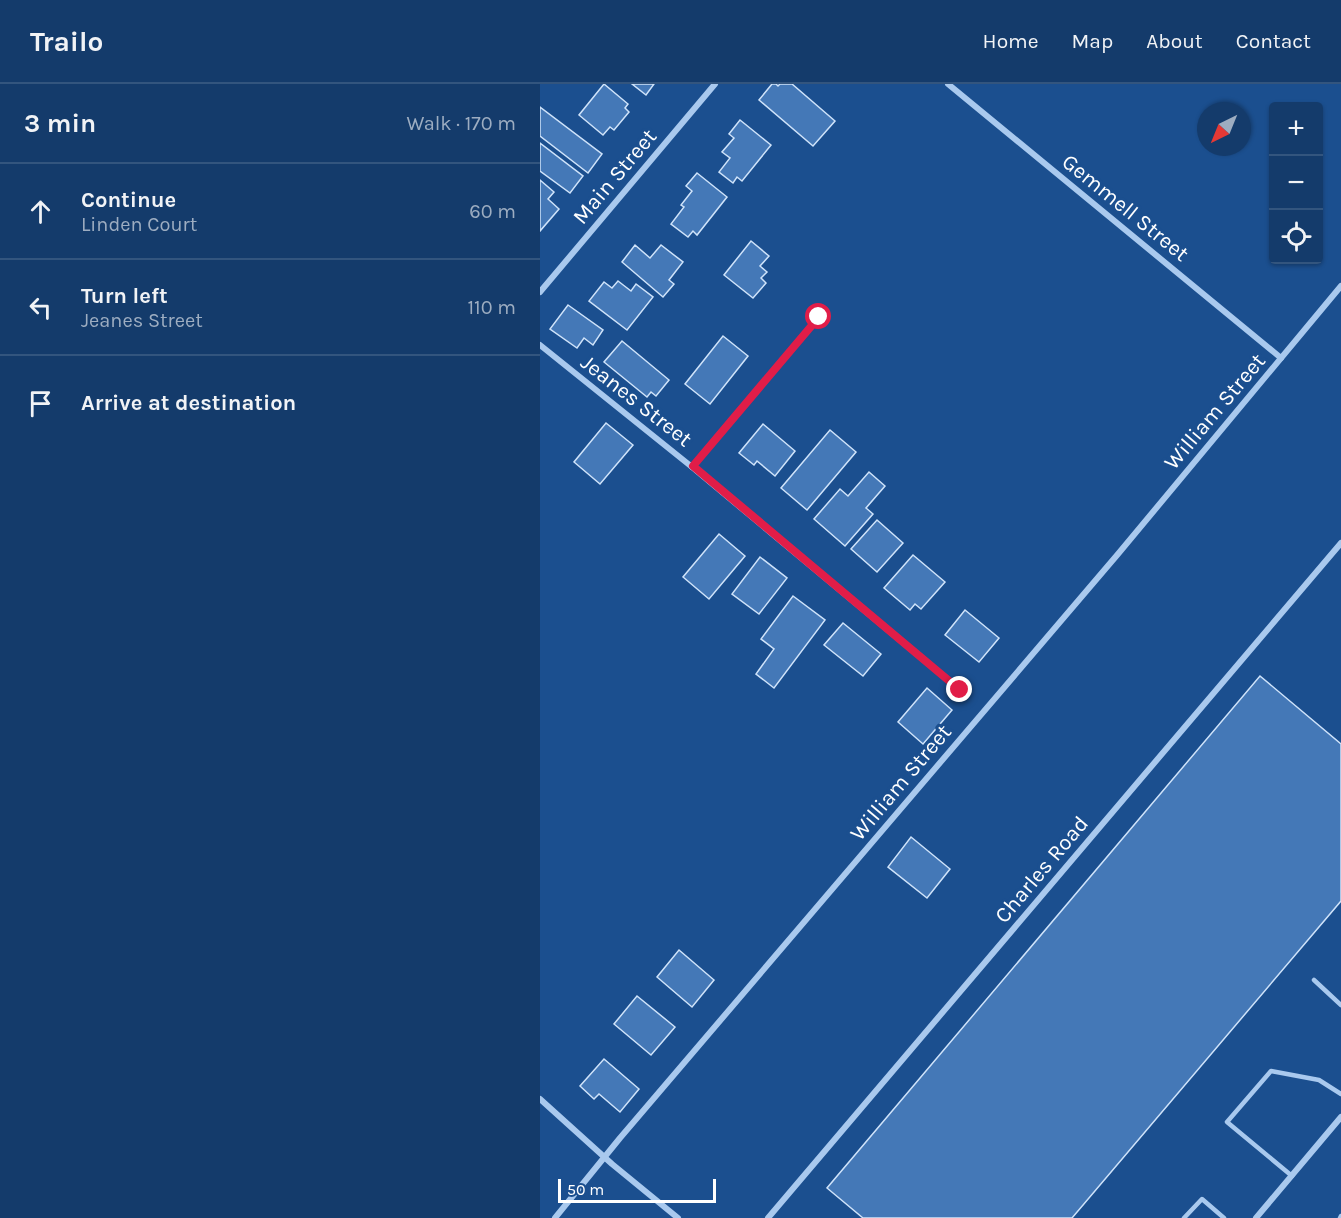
<!DOCTYPE html>
<html lang="en">
<head>
<meta charset="utf-8">
<style>
	:root { --surface:#143b6b; --page:#214673; --text:#f1f3f6; --muted:#9dadc1; --line:#33557e }
	body { margin:0; font-family:Karla,sans-serif; background:var(--page); color:var(--text) }
	.controls { position:absolute; right:18px; top:18px; display:grid; overflow:hidden; border-radius:6px; box-shadow:0 2px 4px #0004 }
	.controls button { width:54px; height:54px; display:grid; place-items:center; padding:0; border:0; border-bottom:2px solid var(--line); background:var(--surface); color:var(--text); font:30px sans-serif }
	.compass { position:absolute; left:657px; top:18px; width:54px; height:54px; border-radius:50%; background:var(--surface); box-shadow:0 2px 4px #0004; rotate:223deg }
	.scale { position:absolute; left:18px; bottom:15px; width:158px; box-sizing:border-box; padding-left:6px; border:3px solid #fff; border-top:0; font-size:16px; line-height:21px; white-space:nowrap; color:#fff; -webkit-text-stroke:4px #1b4f8f; paint-order:stroke }
	.stop { position:absolute; width:18px; height:18px; margin:-14px; border:4px solid #e11d48; border-radius:50%; background:#fff }
	.stop.end { background:#e11d48; border-color:#fff; box-shadow:0 2px 6px #0008 }
	.list { margin:0; padding:0; list-style:none }
	h2 { display:flex; justify-content:space-between; align-items:center; height:78px; margin:0; padding:0 24px; font-size:26px }
	h2 small { font-size:20px; font-weight:400; color:var(--muted) }
	.list li { display:grid; grid-template-columns:39px 1fr auto; gap:18px; align-items:center; box-sizing:border-box; height:96px; padding:0 24px; border-top:2px solid var(--line) }
	.list b { display:block; font-size:22px; white-space:nowrap }
	.list p { margin:0; font-size:20px; white-space:nowrap; color:var(--muted) }
	.list em { font-size:20px; font-style:normal; color:var(--muted) }
	.icon { flex:none; width:33px; height:33px; fill:none; stroke:currentColor; stroke-width:2; stroke-linecap:round; stroke-linejoin:round }
	.map { position:relative; flex:none; width:801px; height:1134px; overflow:hidden }
	header { display:flex; align-items:center; gap:36px; box-sizing:border-box; height:84px; padding:0 30px; background:var(--surface); border-bottom:2px solid var(--line) }
	header strong { font-size:28px }
	nav { display:flex; gap:33px; margin-inline-start:auto; font-size:21px }
	main { display:flex }
	aside { flex:1; background:var(--surface) }
	.map>svg:first-child { display:block }
	.building { fill:#4478b7; stroke:#cfe3fa; stroke-width:1.5 }
	.lines { fill:none; stroke-linecap:round; stroke-linejoin:round }
	.service { stroke:#a9c9ee; stroke-width:4.5 }
	.minor { stroke:#a9c9ee; stroke-width:6 }
	.route { stroke:#e11d48; stroke-width:8 }
	.labels { text-anchor:middle; stroke-width:6; stroke-linejoin:round; paint-order:stroke }
	.street-label { font-size:22px; fill:#fff; stroke:#1b4f8f }
</style>
</head>
<body>
<header>
<strong>Trailo</strong>
<nav><a>Home</a><a>Map</a><a>About</a><a>Contact</a></nav>
</header>
<main>
<aside>
<h2>3 min<small>Walk · 170 m</small></h2>
<ul class="list">
<li><svg class="icon" aria-label="ahead" viewBox="0 0 24 24"><path d="M12 20V5M6 11l6-6 6 6"/></svg><div><b>Continue</b><p>Linden Court</p></div><em>60 m</em></li>
<li><svg class="icon" aria-label="left" viewBox="0 0 24 24"><path d="M17 20v-9H6M10 6l-5 5 5 5"/></svg><div><b>Turn left</b><p>Jeanes Street</p></div><em>110 m</em></li>
<li><svg class="icon" aria-label="arrive" viewBox="0 0 24 24"><path d="M6 21V4h12l-3 4 3 4H6"/></svg><div><b>Arrive at destination</b></div></li>
</ul>
</aside>
<div class="map">
<svg width="801" height="1134" viewBox="0 0 801 1134">
	<rect width="100%" height="100%" fill="#1b4f8f"/>
	<g class="building">
		<path d="M64,0L88,20L85,24L89,28L74,46L70,43L63,51L39,31Z"/>
		<path d="M92,0H114L106,11Z"/>
		<path d="M232,0H236L238,2L240,0H252L295,37L273,62L219,16Z"/>
		<path d="M0,23L62,70L48,89L0,52Z"/>
		<path d="M200,36L231,61L202,97L197,93L193,99L179,88L190,74L182,68L194,54L189,50Z"/>
		<path d="M0,59L43,92L30,109L0,87Z"/>
		<path d="M157,89L187,113L157,151L153,147L148,153L131,140L144,123L141,121L152,107L146,102Z"/>
		<path d="M0,96L14,108L8,115L19,125L0,147Z"/>
		<path d="M211,157L229,172L220,182L227,188L221,194L226,199L213,214L184,191Z"/>
		<path d="M95,161L110,174L121,161L143,178L129,196L134,200L123,213L82,178Z"/>
		<path d="M78,197L91,207L96,200L113,213L87,246L49,217L64,198L72,204Z"/>
		<path d="M28,221L63,246L53,261L44,254L37,264L10,245Z"/>
		<path d="M183,252L208,272L170,320L145,300Z"/>
		<path d="M82,257L129,296L116,312L111,308L107,313L64,278Z"/>
		<path d="M66,339L93,361L60,400L34,378Z"/>
		<path d="M223,340L255,367L235,392L217,377L214,381L199,369Z"/>
		<path d="M290,346L316,368L267,426L241,404Z"/>
		<path d="M329,388L345,402L326,424L333,430L305,462L274,435L300,405L308,412Z"/>
		<path d="M337,436L363,459L337,488L311,465Z"/>
		<path d="M179,450L205,472L169,515L143,493Z"/>
		<path d="M373,471L405,498L381,525L375,520L370,526L344,504Z"/>
		<path d="M220,473L247,494L219,530L192,510Z"/>
		<path d="M253,512L285,536L234,604L216,590L234,565L221,555Z"/>
		<path d="M425,526L459,554L439,578L405,551Z"/>
		<path d="M303,539L341,570L323,592L284,561Z"/>
		<path d="M720,592L801,660V817L532,1134H323L287,1104Z"/>
		<path d="M387,604L412,626L383,660L358,638Z"/>
		<path d="M371,753L410,785L387,814L348,783Z"/>
		<path d="M139,866L174,896L152,923L117,893Z"/>
		<path d="M97,912L135,943L111,971L74,940Z"/>
		<path d="M64,975L99,1005L80,1028L59,1010L54,1015L40,1002Z"/>
	</g>
	<g class="lines">
		<g class="service">
			<path d="M774,896L801,921"/>
			<path d="M752,1092L687,1038L731,987L779,996L801,1010"/>
			<path d="M644,1134L662,1115L684,1134"/>
			<path d="M800,1134L801,1132"/>
		</g>
		<g class="minor">
			<path d="M408,0L741,274"/>
			<path d="M0,208L175,0"/>
			<path d="M0,261L152,383L420,606"/>
			<path d="M152,383L279,233"/>
			<path d="M0,1015L72,1080L138,1134"/>
			<path d="M15,1134L80,1054L578,470L801,202"/>
			<path d="M228,1134L801,459"/>
			<path d="M716,1134L801,1033"/>
		</g>
	</g>
	<g class="lines">
		<path class="route" d="M279,233L153,382L420,606"/>
	</g>
	<g class="labels">
		<g class="street-label">
			<text transform="translate(74 92) rotate(-50)" y="8">Main Street</text>
			<text transform="translate(586 123) rotate(39)" y="8">Gemmell Street</text>
			<text transform="translate(97 316) rotate(38)" y="8">Jeanes Street</text>
			<text transform="translate(674 327) rotate(-50)" y="8">William Street</text>
			<text transform="translate(360 698) rotate(-50)" y="8">William Street</text>
			<text transform="translate(501 785) rotate(-50)" y="8">Charles Road</text>
		</g>
	</g>
</svg>
<div class="controls">
<button>+</button>
<button>−</button>
<button><svg class="icon" aria-label="locate" viewBox="0 0 24 24"><circle cx="12" cy="12" r="6"/><path d="M12 2v4M12 18v4M2 12h4M18 12h4"/></svg></button>
</div>
<svg class="compass" viewBox="-18 -18 36 36"><path d="M0-13l5 13h-10z" fill="#e53935"/><path d="M0 13l5-13h-10z" fill="#9dadc1"/></svg>
<div class="scale">50 m</div>
<div class="stop" style="left:279px;top:233px"></div>
<div class="stop end" style="left:420px;top:606px"></div>
</div>
</main>
</body>
</html>
